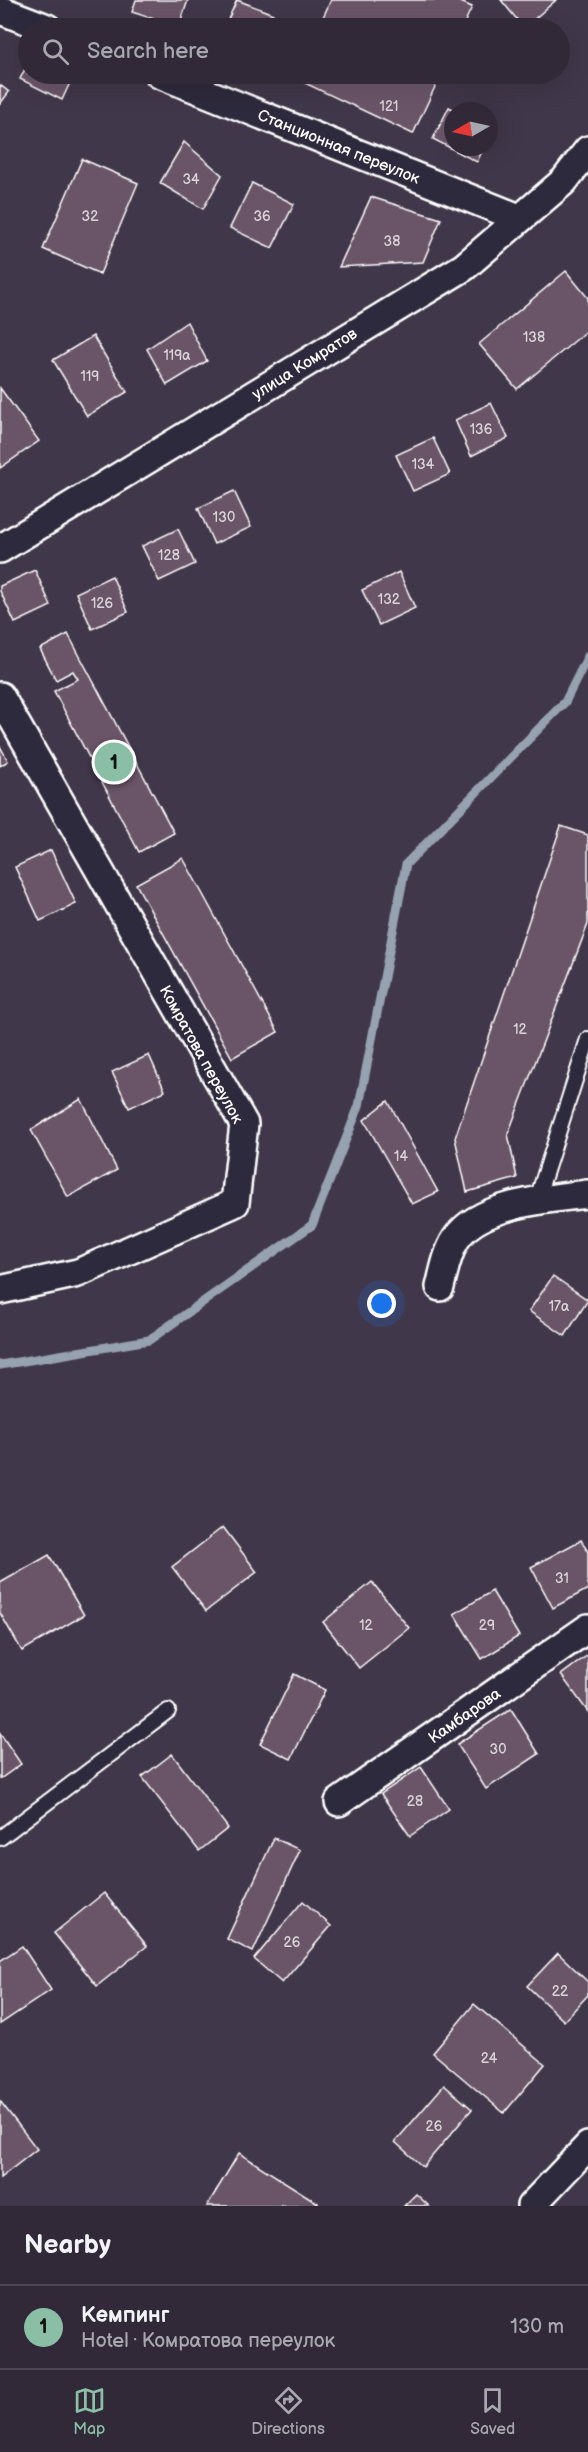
<!DOCTYPE html>
<html lang="en">
<head>
<meta charset="utf-8">
<style>
	:root { --surface:#312938; --page:#3d3543; --text:#f1f3f6; --muted:#a8a6ae; --line:#4c4553; --accent:#8abfa5 }
	body { margin:0; font-family:"Balsamiq Sans",sans-serif; background:var(--page); color:var(--text) }
	.compass { position:absolute; left:444px; top:102px; width:54px; height:54px; border-radius:50%; background:var(--surface); box-shadow:0 6px 24px #0002; rotate:261deg }
	.you { position:absolute; left:382px; top:1304px; width:21px; height:21px; margin:-15px; border:4px solid #fff; border-radius:50%; background:#1a73e8; box-shadow:0 0 0 9px #1a73e833 }
	.badge { display:grid; place-items:center; width:39px; height:39px; border-radius:50%; background:var(--accent); color:#111; font-size:20px; font-weight:700 }
	.pin { position:absolute; translate:-50% -50%; border:3px solid #fff; box-shadow:0 2px 6px #0006 }
	.list { margin:0; padding:0; list-style:none }
	h2 { display:flex; justify-content:space-between; align-items:center; height:78px; margin:0; padding:0 24px; font-size:26px }
	h2 small { font-size:20px; font-weight:400; color:var(--muted) }
	.list li { display:grid; grid-template-columns:39px 1fr auto; gap:18px; align-items:center; box-sizing:border-box; height:84px; padding:0 24px; border-top:2px solid var(--line) }
	.list b { display:block; font-size:22px; white-space:nowrap }
	.list p { margin:0; font-size:20px; white-space:nowrap; color:var(--muted) }
	.list em { font-size:20px; font-style:normal; color:var(--muted) }
	.icon { flex:none; width:33px; height:33px; fill:none; stroke:currentColor; stroke-width:2; stroke-linecap:round; stroke-linejoin:round }
	.map { position:relative; flex:none; width:588px; height:2206px; overflow:hidden }
	.search { position:absolute; background:var(--surface); box-shadow:0 6px 24px #0002; left:18px; right:18px; top:18px; height:66px; display:flex; align-items:center; gap:15px; box-sizing:border-box; padding:0 21px; border-radius:33px; color:var(--muted); font-size:22px }
	.sheet { height:162px; background:var(--surface) }
	nav { display:flex; justify-content:space-around; align-items:center; box-sizing:border-box; height:84px; border-top:2px solid var(--line); background:var(--surface); font-size:16px; color:var(--muted) }
	nav a { display:grid; justify-items:center; gap:3px }
	nav .on { color:var(--accent) }
	.map>svg:first-child { display:block }
	.lines { fill:none; stroke-linecap:round; stroke-linejoin:round }
	.stream { stroke:#96a2b0; stroke-width:9 }
	.building { fill:#6b5568; stroke:#fff; stroke-width:1.5 }
	.lane-casing { stroke:#fff; stroke-width:18 }
	.street-casing { stroke:#fff; stroke-width:32 }
	.lane { stroke:#2f2a3d; stroke-width:14 }
	.street { stroke:#2f2a3d; stroke-width:27 }
	.labels { text-anchor:middle; stroke-width:5; stroke-linejoin:round; paint-order:stroke }
	.number-label { font-size:14px; fill:#dad4d9 }
	.street-label { font-size:16px; fill:#fff; stroke:#2f2a3d }
</style>
</head>
<body>
<div class="map">
<svg width="588" height="2206" viewBox="0 0 588 2206">
	<rect width="100%" height="100%" fill="#41374a"/>
	<filter id="ink" filterUnits="userSpaceOnUse"><feTurbulence type="fractalNoise" baseFrequency=".0167" numOctaves="2"/><feDisplacementMap in="SourceGraphic" scale="12" xChannelSelector="R" yChannelSelector="G"/><feConvolveMatrix kernelMatrix="1 2 1 2 8 2 1 2 1" color-interpolation-filters="sRGB"/></filter>
	<g filter="url(#ink)">
		<g class="lines">
			<path class="stream" d="M0,1365L149,1340L312,1225L359,1106L406,864L565,702L588,656"/>
		</g>
		<g class="building">
			<path d="M136,0H188L179,27L132,12Z"/>
			<path d="M237,0L273,14L267,28H224Z"/>
			<path d="M331,0H456L472,7L462,28H318Z"/>
			<path d="M501,0H556L524,28Z"/>
			<path d="M28,63V74H74L62,100L20,79Z"/>
			<path d="M296,74H441L413,134L294,78Z"/>
			<path d="M0,85L9,92L0,104Z"/>
			<path d="M449,107L457,111H453V147H484L477,162L433,139Z"/>
			<path d="M184,142L222,175L203,209L160,183Z"/>
			<path d="M82,159L138,183L100,274L43,249Z"/>
			<path d="M252,183L294,204L272,248L230,228Z"/>
			<path d="M371,197L441,219L423,262L339,267Z"/>
			<path d="M566,271L588,298V330L517,389L479,344Z"/>
			<path d="M187,322L207,361L167,385L147,349Z"/>
			<path d="M93,336L127,392L87,416L53,360Z"/>
			<path d="M0,388L39,441L0,468Z"/>
			<path d="M491,403L508,438L471,456L455,420Z"/>
			<path d="M433,438L450,474L413,491L396,455Z"/>
			<path d="M234,491L251,527L214,544L198,508Z"/>
			<path d="M178,529L195,564L159,581L142,546Z"/>
			<path d="M35,570L51,606L15,623L0,591V586Z"/>
			<path d="M399,572L415,608L379,625L362,590Z"/>
			<path d="M112,576L128,612L92,629L76,593Z"/>
			<path d="M68,634L174,833L139,852L54,691L78,679L73,671L56,680L40,649Z"/>
			<path d="M0,746L8,761L0,766Z"/>
			<path d="M561,826L588,835V924L508,1134L517,1178L467,1192L455,1138Z"/>
			<path d="M51,850L76,904L40,921L15,867Z"/>
			<path d="M183,858L278,1032L232,1058L136,884Z"/>
			<path d="M149,1055L165,1091L129,1108L112,1072Z"/>
			<path d="M81,1099L117,1170L68,1197L31,1130Z"/>
			<path d="M388,1101L438,1192L412,1204L364,1120Z"/>
			<path d="M553,1276L588,1300L565,1336L529,1311Z"/>
			<path d="M223,1527L257,1572L206,1611L172,1567Z"/>
			<path d="M581,1540L588,1552V1589L553,1608L531,1567Z"/>
			<path d="M49,1555L84,1615L22,1651L0,1613V1583Z"/>
			<path d="M372,1582L409,1628L359,1668L323,1622Z"/>
			<path d="M492,1591L519,1636L482,1659L454,1614Z"/>
			<path d="M588,1655V1712L561,1675Z"/>
			<path d="M294,1674L325,1690L291,1759L260,1744Z"/>
			<path d="M511,1709L539,1754L486,1789L457,1744Z"/>
			<path d="M0,1733L21,1764L0,1779Z"/>
			<path d="M172,1754L228,1828L199,1851L142,1777Z"/>
			<path d="M421,1767L449,1809L410,1836L381,1794Z"/>
			<path d="M274,1838L300,1850L253,1952L227,1939Z"/>
			<path d="M104,1893L147,1946L97,1986L54,1933Z"/>
			<path d="M303,1901L331,1926L282,1983L254,1959Z"/>
			<path d="M22,1946L51,1990L0,2024V1961Z"/>
			<path d="M558,1953L588,1982V1995L564,2021L527,1986Z"/>
			<path d="M474,2004L545,2064L504,2113L433,2053Z"/>
			<path d="M444,2085L472,2109L423,2167L395,2142Z"/>
			<path d="M0,2101L37,2149L0,2178Z"/>
			<path d="M239,2153L318,2203L316,2206H207Z"/>
			<path d="M416,2194L429,2206H404Z"/>
		</g>
		<g class="lines">
			<defs>
				<g id="lane">
					<path d="M537,1199L588,1039"/>
					<path d="M0,1838L168,1711"/>
				</g>
				<g id="street">
					<path d="M0,10L47,28"/>
					<path d="M159,74L519,218"/>
					<path d="M0,549L464,267L564,181L588,150"/>
					<path d="M0,696L244,1124L235,1203L78,1273L0,1290"/>
					<path d="M440,1287C444,1271 447,1253 456,1239C478,1204 551,1198 588,1194"/>
					<path d="M339,1802L588,1628"/>
					<path d="M531,2206L588,2146"/>
				</g>
			</defs>
			<use href="#lane" class="lane-casing"/>
			<use href="#street" class="street-casing"/>
			<use href="#lane" class="lane"/>
			<use href="#street" class="street"/>
		</g>
	</g>
	<g class="labels">
		<g class="number-label">
			<text x="389" y="111">121</text>
			<text x="191" y="184">34</text>
			<text x="90" y="221">32</text>
			<text x="262" y="221">36</text>
			<text x="392" y="246">38</text>
			<text x="534" y="342">138</text>
			<text x="177" y="360">119а</text>
			<text x="90" y="381">119</text>
			<text x="481" y="434">136</text>
			<text x="423" y="469">134</text>
			<text x="224" y="522">130</text>
			<text x="169" y="560">128</text>
			<text x="389" y="604">132</text>
			<text x="102" y="608">126</text>
			<text x="520" y="1034">12</text>
			<text x="401" y="1161">14</text>
			<text x="559" y="1311">17а</text>
			<text x="562" y="1583">31</text>
			<text x="366" y="1630">12</text>
			<text x="487" y="1630">29</text>
			<text x="498" y="1754">30</text>
			<text x="415" y="1806">28</text>
			<text x="292" y="1947">26</text>
			<text x="560" y="1996">22</text>
			<text x="489" y="2063">24</text>
			<text x="434" y="2131">26</text>
		</g>
		<g class="street-label">
			<text transform="translate(339 146) rotate(22)" y="6">Станционная переулок</text>
			<text transform="translate(304 363) rotate(-32)" y="6">улица Комратов</text>
			<text transform="translate(202 1054) rotate(61)" y="6">Комратова переулок</text>
			<text transform="translate(464 1715) rotate(-35)" y="6">Камбарова</text>
		</g>
	</g>
</svg>
<svg class="compass" viewBox="-18 -18 36 36"><path d="M0-13l5 13h-10z" fill="#e53935"/><path d="M0 13l5-13h-10z" fill="#a8a6ae"/></svg>
<div class="you"></div>
<div class="pin badge" style="left:114px;top:762px">1</div>
<div class="search"><svg class="icon" aria-label="search" viewBox="0 0 24 24"><circle cx="10" cy="10" r="6"/><path d="M15 15l6 6"/></svg>Search here</div>
</div>
<section class="sheet">
<h2>Nearby<small></small></h2>
<ul class="list">
<li><span class="badge">1</span><div><b>Кемпинг</b><p>Hotel · Комратова переулок</p></div><em>130 m</em></li>
</ul>
</section>
<nav>
<a class="on"><svg class="icon" aria-label="map" viewBox="0 0 24 24"><path d="M3 6l6-2 6 2 6-2v14l-6 2-6-2-6 2zM9 4v14M15 6v14"/></svg>Map</a>
<a><svg class="icon" aria-label="directions" viewBox="0 0 24 24"><path d="M12 3l9 9-9 9-9-9zM9 14v-3h6M13 9l2 2-2 2"/></svg>Directions</a>
<a><svg class="icon" aria-label="saved" viewBox="0 0 24 24"><path d="M7 4h10v16l-5-4-5 4z"/></svg>Saved</a>
</nav>
</body>
</html>
